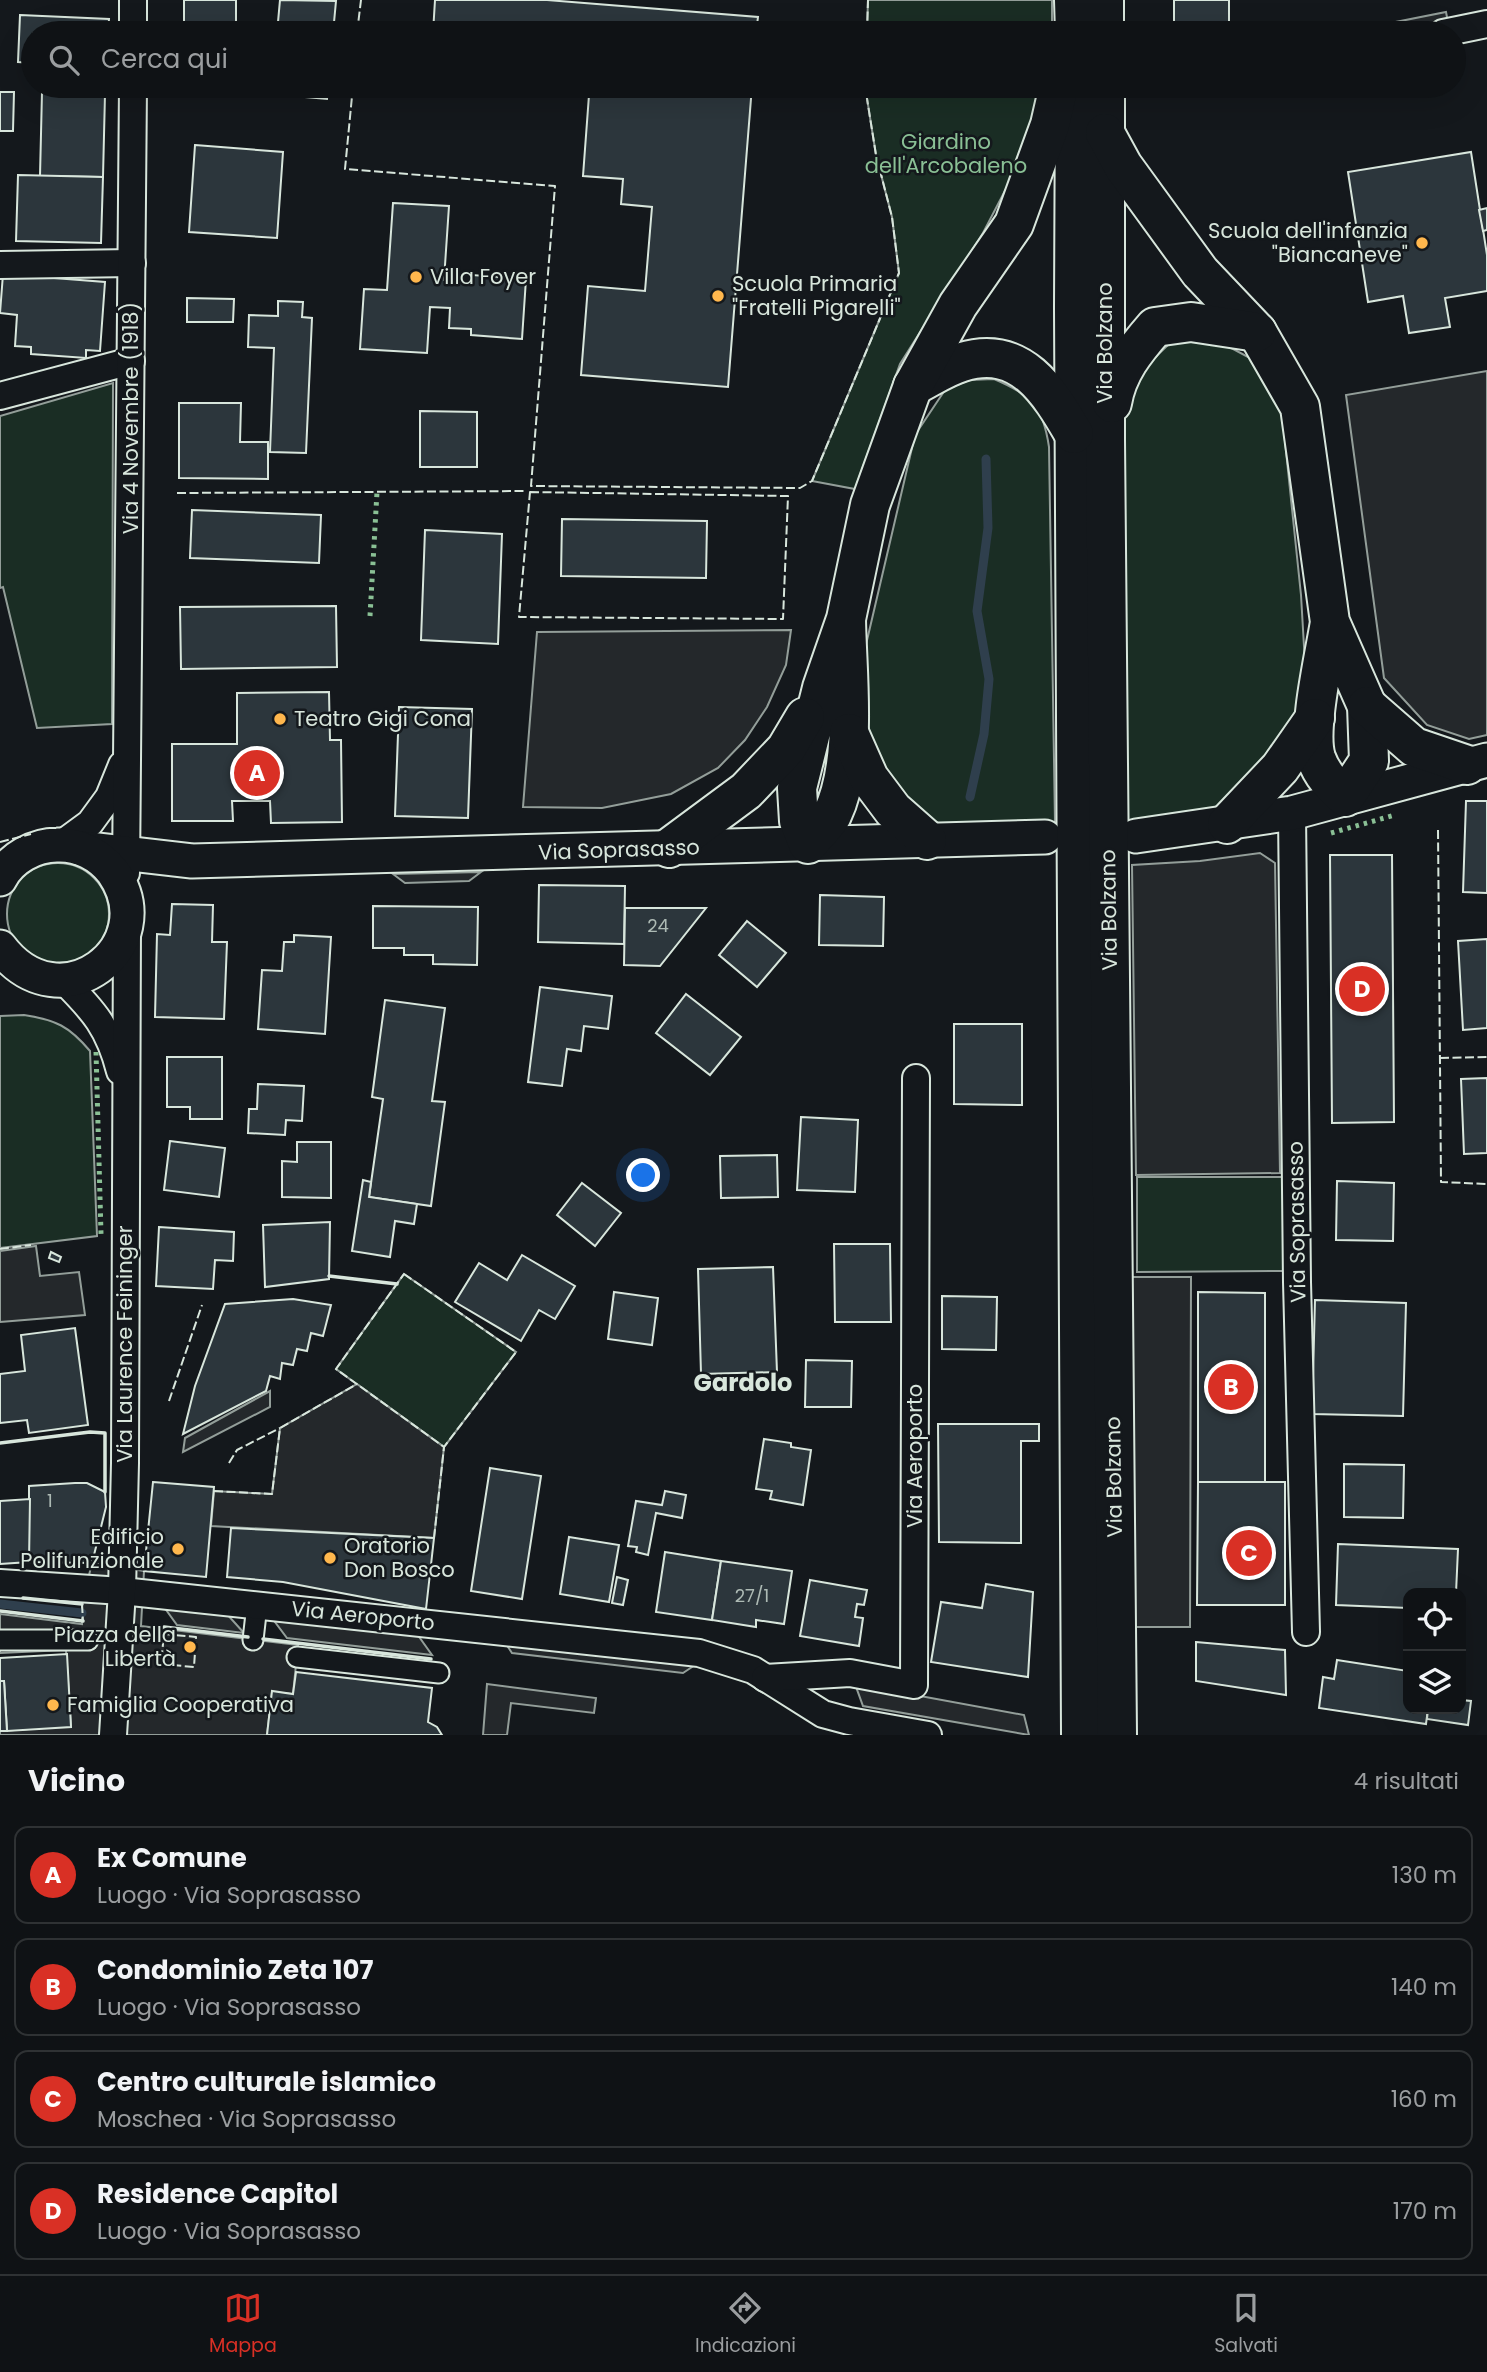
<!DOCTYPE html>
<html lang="it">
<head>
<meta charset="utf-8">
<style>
	:root { --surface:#0f1215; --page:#181b1e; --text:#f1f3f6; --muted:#9b9ea0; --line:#2f3234; --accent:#d93025 }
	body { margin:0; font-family:Poppins,sans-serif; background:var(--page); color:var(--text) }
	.controls { position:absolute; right:21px; bottom:21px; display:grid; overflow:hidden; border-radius:14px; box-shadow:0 7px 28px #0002 }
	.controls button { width:63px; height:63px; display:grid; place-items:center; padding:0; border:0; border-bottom:2px solid var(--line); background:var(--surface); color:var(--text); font:35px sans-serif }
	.you { position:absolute; left:644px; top:1176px; width:24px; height:24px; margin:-18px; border:5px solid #fff; border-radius:50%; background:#1a73e8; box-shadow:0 0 0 10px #1a73e833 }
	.badge { display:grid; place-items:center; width:46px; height:46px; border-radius:50%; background:var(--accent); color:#fff; font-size:23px; font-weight:700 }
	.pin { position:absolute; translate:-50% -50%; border:4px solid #fff; box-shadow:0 2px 7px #0006 }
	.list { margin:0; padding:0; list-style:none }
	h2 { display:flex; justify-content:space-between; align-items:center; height:91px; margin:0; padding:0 28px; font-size:30px }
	h2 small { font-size:23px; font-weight:400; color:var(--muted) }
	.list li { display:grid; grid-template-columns:46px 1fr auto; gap:21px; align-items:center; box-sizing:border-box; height:98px; margin:0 14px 14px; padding:0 14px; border:2px solid var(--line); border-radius:14px }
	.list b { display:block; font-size:26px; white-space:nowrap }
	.list p { margin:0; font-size:23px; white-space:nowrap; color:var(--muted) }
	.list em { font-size:23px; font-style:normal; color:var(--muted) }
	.icon { flex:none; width:38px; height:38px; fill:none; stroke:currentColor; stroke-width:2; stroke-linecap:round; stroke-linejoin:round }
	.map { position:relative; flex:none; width:1487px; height:1735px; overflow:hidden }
	.search { position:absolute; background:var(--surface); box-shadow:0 7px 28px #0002; left:21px; right:21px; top:21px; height:77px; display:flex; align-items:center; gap:18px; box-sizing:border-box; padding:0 24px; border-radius:38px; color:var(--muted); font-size:26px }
	.sheet { height:539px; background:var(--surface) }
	nav { display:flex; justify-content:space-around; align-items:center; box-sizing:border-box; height:98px; border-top:2px solid var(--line); background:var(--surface); font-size:19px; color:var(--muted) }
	nav a { display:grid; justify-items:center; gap:4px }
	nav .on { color:var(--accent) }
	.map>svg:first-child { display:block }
	.green { fill:#1a2d24; stroke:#939e99; stroke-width:2 }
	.parking { fill:#24282b; stroke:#939e99; stroke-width:2 }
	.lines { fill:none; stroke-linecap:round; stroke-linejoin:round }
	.stream { stroke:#2f3f4d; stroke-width:9 }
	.building { fill:#2c363c; stroke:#d8e6dc; stroke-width:2 }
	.pedestrian-casing { stroke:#d8e6dc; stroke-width:23 }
	.minor-casing { stroke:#d8e6dc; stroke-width:30 }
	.tertiary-casing { stroke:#d8e6dc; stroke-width:37 }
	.secondary-casing { stroke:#d8e6dc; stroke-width:42 }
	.pedestrian { stroke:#14181c; stroke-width:19 }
	.minor { stroke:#14181c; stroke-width:26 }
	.tertiary { stroke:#14181c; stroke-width:33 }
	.secondary { stroke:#14181c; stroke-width:38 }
	.hedge { stroke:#8ac095; stroke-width:5; stroke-dasharray:3.5 5; stroke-linecap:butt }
	.fence { stroke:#d8e6dc; stroke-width:2; stroke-dasharray:9 3.5; stroke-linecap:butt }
	.wall { stroke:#d8e6dc; stroke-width:3.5 }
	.poi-dot { fill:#ffb74d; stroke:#14181c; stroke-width:2.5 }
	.labels { text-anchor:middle; stroke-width:5; stroke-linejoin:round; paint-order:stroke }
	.number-label { font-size:18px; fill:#adbab4 }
	.park-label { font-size:21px; fill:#8ac095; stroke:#14181c }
	.poi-label { font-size:21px; fill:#d8e6dc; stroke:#14181c; text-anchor:start }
	.street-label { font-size:21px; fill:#d8e6dc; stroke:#14181c }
	.quarter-label { font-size:24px; font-weight:bold; fill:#d8e6dc; stroke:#14181c }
</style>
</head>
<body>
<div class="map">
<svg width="1487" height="1735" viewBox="0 0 1487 1735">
	<rect width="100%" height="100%" fill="#14181c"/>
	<g class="green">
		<path d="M868,0H1052V33H867Z"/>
		<path d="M865,86H1047L1022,158L983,233L900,364L855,489L812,481L899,273L892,217L876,155Z"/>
		<path d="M1207,335L1250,358L1281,403L1301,595L1308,715L1224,809L1128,822L1120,423L1141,371L1169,344Z"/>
		<path d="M994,379C1032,395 1043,406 1049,447L1055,822L932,825L880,773L859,721L861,666L915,435L945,390L969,380Z"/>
		<path d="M113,383L112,724L37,728L3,587L0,588V416Z"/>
		<circle cx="58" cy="914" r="51"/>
		<path d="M24,1015C56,1020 69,1026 90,1051L97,1236L0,1248V1016Z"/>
		<path d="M1137,1177H1284V1271L1137,1272Z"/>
		<path d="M404,1274L516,1352L444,1447L336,1369Z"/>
	</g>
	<g class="parking">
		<path d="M1446,12L1450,33H1340Z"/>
		<path d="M1487,371V735L1469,739L1427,725L1384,678L1346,395Z"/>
		<path d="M791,630L786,665L767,707L745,740L718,768L671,794L602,808L523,807L537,632Z"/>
		<path d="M1260,853L1275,863L1280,1173L1136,1175L1132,865L1200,861Z"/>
		<path d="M481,872L469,881L405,883L393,874Z"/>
		<path d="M36,1246L40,1276L79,1272L85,1315L0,1322V1251Z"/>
		<path d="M1131,1277H1191L1190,1627H1131Z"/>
		<path d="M357,1384L444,1447L434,1538L211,1526L214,1491L272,1494L280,1428Z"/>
		<path d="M270,1391V1407L183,1452L185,1438Z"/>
		<path d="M92,1563L144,1571L141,1626L298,1645L293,1694L272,1692L267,1735H0V1731L71,1726L66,1650L0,1653V1614L82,1624V1604Z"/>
		<path d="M164,1607L226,1613L244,1633L177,1625Z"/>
		<path d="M272,1618L417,1634L432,1655L287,1638Z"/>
		<path d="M506,1644L695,1665L683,1673L512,1653Z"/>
		<path d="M487,1684L596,1698L594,1713L511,1703L507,1735H483Z"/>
		<path d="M855,1684L1024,1715L1029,1735L863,1706Z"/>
	</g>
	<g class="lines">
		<g class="stream">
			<path d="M970,797L984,734L989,679L977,611L988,528L986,459"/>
			<path d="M0,1604L82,1613"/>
		</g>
	</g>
	<g class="building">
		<rect x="184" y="0" width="52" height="33"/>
		<path d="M280,0L336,1L333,33H277Z"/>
		<path d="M435,0H547L758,17L756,33H433Z"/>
		<rect x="1174" y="0" width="55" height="33"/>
		<path d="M20,15L109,19L108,33H33V63L18,62Z"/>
		<path d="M272,86H328L327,99L271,94Z"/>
		<path d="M474,86H752L728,387L581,375L588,286L645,291L652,207L621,204L623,179L583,176L589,95Z"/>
		<path d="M0,92H14L13,131H0Z"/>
		<path d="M42,92L105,94L103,177L40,176Z"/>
		<path d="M195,145L283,152L277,238L189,232Z"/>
		<path d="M1471,152L1487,255V291L1445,298L1450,327L1409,333L1403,296L1368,302L1348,172Z"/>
		<path d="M18,175L103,177L101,243L16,241Z"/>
		<path d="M393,203L449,206L444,280L472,282V275L526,279L522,339L471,335V329L449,328L450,308L430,307L427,353L360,349L364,289L387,290Z"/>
		<path d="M1487,208V230L1483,231L1479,210Z"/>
		<path d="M3,274L105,282L100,351L86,350V358L31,354V347L15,346L17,315L0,313Z"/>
		<path d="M187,298L234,299L233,322H187Z"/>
		<path d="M278,301L303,302L302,317L312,318L306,453L270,452L274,348L248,347L249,315L278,316Z"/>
		<path d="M179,403H241L240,442H268V479L179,478Z"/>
		<path d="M420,411L477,412V467H420Z"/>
		<path d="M192,510L321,515L319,563L190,558Z"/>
		<path d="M562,519L707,521L706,578L561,576Z"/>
		<path d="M425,530L502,534L498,644L421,640Z"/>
		<path d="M336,606L337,667L181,669L180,607Z"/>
		<path d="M329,692L330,740H341L342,822L271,823L270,801H232L233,821H172V744H237V693Z"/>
		<path d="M399,707L472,709L468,818L395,816Z"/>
		<path d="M1466,801H1487V893L1463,892Z"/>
		<path d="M1330,855H1392L1394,1122L1332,1123Z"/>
		<path d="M539,885L625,886L624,944L538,942Z"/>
		<path d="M820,895L884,897L883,946L819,945Z"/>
		<path d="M172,904L213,905L212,942H227L224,1019L155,1017L157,934L170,935Z"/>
		<path d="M373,906L478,907L477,965L433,964V955H404V948H373Z"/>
		<path d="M625,908H706L660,966L624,965Z"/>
		<path d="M747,921L786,953L757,987L719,955Z"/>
		<path d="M294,935L331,937L325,1034L258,1029L262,970L282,971L284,942H294Z"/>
		<path d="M1487,939V1028L1463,1030L1458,941Z"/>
		<path d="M540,987L612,996L608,1029L584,1026L581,1051L567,1049L562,1086L528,1082Z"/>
		<path d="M686,994L741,1037L710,1075L656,1033Z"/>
		<path d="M385,1000L445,1008L432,1101L445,1102L431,1206L369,1197L383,1099L372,1097Z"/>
		<path d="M954,1024H1022V1105L954,1104Z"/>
		<path d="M167,1057H222V1119H190V1107H167Z"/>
		<path d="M1487,1078V1153L1464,1154L1461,1079Z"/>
		<path d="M258,1084L304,1086L302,1121L286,1120L285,1135L248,1133L249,1109H257Z"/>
		<path d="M801,1117L858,1120L855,1192L797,1190Z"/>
		<path d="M170,1141L225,1148L219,1197L164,1190Z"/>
		<path d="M297,1142H331V1198L282,1197V1161L297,1162Z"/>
		<path d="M777,1155L778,1197L721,1198L720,1156Z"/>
		<path d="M363,1180L371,1182L369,1197L417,1204L414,1224L395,1221L390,1257L352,1251Z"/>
		<path d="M1337,1181L1394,1183L1393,1241L1336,1240Z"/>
		<path d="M582,1183L621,1213L595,1246L557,1215Z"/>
		<path d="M330,1222L329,1279L265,1287L263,1225Z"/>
		<path d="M159,1227L234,1232L233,1261L215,1260L213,1289L156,1286Z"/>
		<path d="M834,1244H890L891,1322H835Z"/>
		<path d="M51,1252L61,1257L59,1262L49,1258Z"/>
		<path d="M522,1255L575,1286L555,1319L539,1310L521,1341L455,1302L479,1263L507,1280Z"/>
		<path d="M773,1267L777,1372L701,1374L698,1269Z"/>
		<path d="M614,1292L658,1298L652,1345L608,1339Z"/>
		<path d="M1198,1292L1265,1293V1482H1198Z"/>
		<path d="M942,1296L997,1297L996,1350L942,1349Z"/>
		<path d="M293,1299L331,1305L323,1336L311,1333L307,1351L297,1349L293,1365L282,1363L280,1379L270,1376L266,1391L183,1434L195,1386L225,1304Z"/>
		<path d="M1315,1300L1406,1303L1403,1416L1312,1414Z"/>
		<path d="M75,1328L88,1425L29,1433L27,1420L0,1423V1374L25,1371L21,1335Z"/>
		<path d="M806,1360L852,1361L851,1407H805Z"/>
		<path d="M938,1424H1039V1441H1021V1543L939,1542Z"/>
		<path d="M764,1439L791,1443V1447L811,1450L803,1505L770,1499L772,1491L756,1489Z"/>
		<path d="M1344,1464L1404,1465L1403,1518L1344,1517Z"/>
		<path d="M490,1468L541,1476L522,1599L471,1591Z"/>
		<path d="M153,1482L214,1487L206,1577L144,1571Z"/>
		<path d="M1198,1482H1285V1605H1197Z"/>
		<path d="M75,1483H87L105,1492L106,1507L92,1563L29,1562V1486Z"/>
		<path d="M665,1491L686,1495L682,1518L656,1513L648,1555L636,1552L637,1547L628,1546L636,1501L662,1505Z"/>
		<path d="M30,1499L29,1562L0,1564V1501Z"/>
		<path d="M231,1528L434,1538L426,1609L283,1582L227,1577Z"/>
		<path d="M569,1537L619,1545L609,1602L560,1594Z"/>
		<path d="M1338,1544L1458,1549L1456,1593H1408V1608L1336,1605Z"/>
		<path d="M665,1552L721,1561L712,1620L656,1612Z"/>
		<path d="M721,1561L792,1571L784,1624L756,1620V1627L712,1620Z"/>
		<path d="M617,1577L628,1580L623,1605L612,1603Z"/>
		<path d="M810,1580L867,1590L864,1605L857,1604L855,1617L863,1618L859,1646L800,1636Z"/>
		<path d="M986,1584L1033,1592L1028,1677L931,1662L941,1602L982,1608Z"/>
		<path d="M1196,1642L1285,1650L1286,1695L1196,1681Z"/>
		<path d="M67,1654L71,1727L7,1731L4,1681H0V1658Z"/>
		<path d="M1337,1660L1408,1671V1709H1428L1426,1724L1319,1708L1323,1677L1334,1679Z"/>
		<path d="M296,1672L432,1688L428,1722L437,1727L442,1735H267L272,1691L293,1694Z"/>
		<path d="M0,1681H4L7,1731H0Z"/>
		<path d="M1461,1700L1471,1701L1468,1725L1427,1719L1428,1709H1461Z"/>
	</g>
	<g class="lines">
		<defs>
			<g id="pedestrian">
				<path d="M0,1640H88"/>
				<path d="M253,1640L257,1605"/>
				<path d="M297,1657L439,1673"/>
			</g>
			<g id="minor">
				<path d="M133,33V0"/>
				<path d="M1443,33L1487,24"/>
				<path d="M0,265L132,263"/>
				<path d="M0,396L131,361"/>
				<path d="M1292,813L1297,1282L1306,1632"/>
				<path d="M60,845L90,823L109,797L122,765"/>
				<path d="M126,873L133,86"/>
				<path d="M63,980C94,1011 109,1028 120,1071"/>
				<path d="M0,1583L122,1591L699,1653L753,1670L823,1714L849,1721L928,1735"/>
				<path d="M765,1678L850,1673L914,1685L916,1078"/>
				<path d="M113,1735L122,1591L125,1463L127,925"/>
			</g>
			<g id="tertiary">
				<path d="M1136,836L1292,813L1487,760"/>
				<path d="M80,848L192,861L1045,837"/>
				<path d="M0,879C10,858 35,845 57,845C79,844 100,855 113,872C165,946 60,1027 0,947"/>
			</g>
			<g id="secondary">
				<path d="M1074,0L1075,33"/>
				<path d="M1104,0V33"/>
				<path d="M1075,86L1074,308L1081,1735"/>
				<path d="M1105,86V440L1117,1735"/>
				<path d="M1105,133L1123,166L1200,272L1257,332L1300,407L1330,622L1367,706L1369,761L1345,797C1333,786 1322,775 1316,758C1307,729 1325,654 1330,622"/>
				<path d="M913,386C929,378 945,367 962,362C1021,344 1049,391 1074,434"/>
				<path d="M1112,403C1117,372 1135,350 1155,327L1191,322L1257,332"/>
				<path d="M846,619C847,679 858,760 832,815C826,826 815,835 808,844L799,821L797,788L822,688L846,619L870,505L913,386L958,305L1014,224L1050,125L1059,86"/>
				<path d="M1367,706L1414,747L1467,765"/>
				<path d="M849,733L869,778L893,810L927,840"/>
				<path d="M1227,824L1280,768L1315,718"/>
				<path d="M669,848L746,791L786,749L805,717"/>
			</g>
		</defs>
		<use href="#pedestrian" class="pedestrian-casing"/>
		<use href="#minor" class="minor-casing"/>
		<use href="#tertiary" class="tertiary-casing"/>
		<use href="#secondary" class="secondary-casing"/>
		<use href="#pedestrian" class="pedestrian"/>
		<use href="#minor" class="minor"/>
		<use href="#tertiary" class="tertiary"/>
		<use href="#secondary" class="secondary"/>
		<g class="hedge">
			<path d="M370,616L377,492"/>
			<path d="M1331,833L1395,815"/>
			<path d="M96,1052L101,1234"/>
		</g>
		<g class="fence">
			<path d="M357,33L361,0"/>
			<path d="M867,33L868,0"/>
			<path d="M353,86L345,169L555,186L531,486L800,488L812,481L899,273L892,217L876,155L865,86"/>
			<path d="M530,492L788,496L783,619L519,617Z"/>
			<path d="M177,493L527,491"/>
			<path d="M1438,830L1441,1182L1487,1184"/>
			<path d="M0,842L31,834"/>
			<path d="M1440,1058L1487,1057"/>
			<path d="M0,1249L31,1245"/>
			<path d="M404,1274L516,1352L444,1447L336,1369Z"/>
			<path d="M169,1401L202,1305"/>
			<path d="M229,1463L237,1450L280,1428"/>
			<path d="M214,1491L272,1494L280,1428L357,1384"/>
			<path d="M434,1538L444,1447"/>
			<path d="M82,1604L83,1621"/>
			<path d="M164,1634L196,1637L194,1667L161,1664Z"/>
		</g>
		<g class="wall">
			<path d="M329,1276L397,1284"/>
			<path d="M0,1443L90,1432L105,1433V1492"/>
			<path d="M23,1598L82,1604"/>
			<path d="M0,1611L83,1621"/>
			<path d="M164,1627L248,1637"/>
			<path d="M263,1639L431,1659"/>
		</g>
	</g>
	<g class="poi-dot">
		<circle cx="1422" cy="243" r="7"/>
		<circle cx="416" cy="277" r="7"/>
		<circle cx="718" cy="296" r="7"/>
		<circle cx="280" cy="719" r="7"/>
		<circle cx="178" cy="1549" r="7"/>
		<circle cx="330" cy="1558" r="7"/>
		<circle cx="190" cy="1647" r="7"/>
		<circle cx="53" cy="1705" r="7"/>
	</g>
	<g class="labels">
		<g class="number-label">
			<text x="658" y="932">24</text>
			<text x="50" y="1507">1</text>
			<text x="752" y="1602">27/1</text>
		</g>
		<g class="park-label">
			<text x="946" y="149">Giardino<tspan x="946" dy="24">dell'Arcobaleno</tspan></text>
		</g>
		<g class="poi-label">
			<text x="1408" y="238" text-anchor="end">Scuola dell'infanzia<tspan x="1408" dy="24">"Biancaneve"</tspan></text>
			<text x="430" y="284">Villa Foyer</text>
			<text x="732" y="291">Scuola Primaria<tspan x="732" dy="24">"Fratelli Pigarelli"</tspan></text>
			<text x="294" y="726">Teatro Gigi Cona</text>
			<text x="164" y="1544" text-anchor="end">Edificio<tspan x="164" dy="24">Polifunzionale</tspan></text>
			<text x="344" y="1553">Oratorio<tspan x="344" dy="24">Don Bosco</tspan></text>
			<text x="176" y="1642" text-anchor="end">Piazza della<tspan x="176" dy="24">Libertà</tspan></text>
			<text x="67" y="1712">Famiglia Cooperativa</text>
		</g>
		<g class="street-label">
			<text transform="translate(1105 343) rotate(-90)" y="7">Via Bolzano</text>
			<text transform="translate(131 418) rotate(-90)" y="7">Via 4 Novembre (1918)</text>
			<text transform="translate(619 850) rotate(-2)" y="7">Via Soprasasso</text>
			<text transform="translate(1109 910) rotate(-91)" y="7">Via Bolzano</text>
			<text transform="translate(1297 1222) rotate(-91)" y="7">Via Soprasasso</text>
			<text transform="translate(125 1344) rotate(-90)" y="7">Via Laurence Feininger</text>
			<text transform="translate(915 1456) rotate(-90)" y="7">Via Aeroporto</text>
			<text transform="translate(1114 1477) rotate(-91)" y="7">Via Bolzano</text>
			<text transform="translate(363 1616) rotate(6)" y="7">Via Aeroporto</text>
		</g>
		<g class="quarter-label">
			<text x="743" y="1391">Gardolo</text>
		</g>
	</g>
</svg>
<div class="controls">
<button><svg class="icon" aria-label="locate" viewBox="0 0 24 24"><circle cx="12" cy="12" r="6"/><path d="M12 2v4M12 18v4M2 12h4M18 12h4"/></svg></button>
<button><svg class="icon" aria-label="layers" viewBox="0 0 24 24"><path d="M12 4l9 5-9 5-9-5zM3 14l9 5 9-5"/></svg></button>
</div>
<div class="you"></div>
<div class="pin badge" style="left:257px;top:773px">A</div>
<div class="pin badge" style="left:1231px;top:1387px">B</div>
<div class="pin badge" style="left:1249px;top:1553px">C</div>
<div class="pin badge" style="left:1362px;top:989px">D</div>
<div class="search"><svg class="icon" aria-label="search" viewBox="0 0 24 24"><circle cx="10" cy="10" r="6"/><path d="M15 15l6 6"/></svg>Cerca qui</div>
</div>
<section class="sheet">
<h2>Vicino<small>4 risultati</small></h2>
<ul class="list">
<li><span class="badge">A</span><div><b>Ex Comune</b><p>Luogo · Via Soprasasso</p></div><em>130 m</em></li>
<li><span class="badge">B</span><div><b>Condominio Zeta 107</b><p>Luogo · Via Soprasasso</p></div><em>140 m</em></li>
<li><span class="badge">C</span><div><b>Centro culturale islamico</b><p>Moschea · Via Soprasasso</p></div><em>160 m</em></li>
<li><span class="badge">D</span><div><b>Residence Capitol</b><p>Luogo · Via Soprasasso</p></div><em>170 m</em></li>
</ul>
</section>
<nav>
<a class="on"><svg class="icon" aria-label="map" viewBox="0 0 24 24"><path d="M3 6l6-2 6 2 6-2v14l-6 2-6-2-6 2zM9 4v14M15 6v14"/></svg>Mappa</a>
<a><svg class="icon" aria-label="directions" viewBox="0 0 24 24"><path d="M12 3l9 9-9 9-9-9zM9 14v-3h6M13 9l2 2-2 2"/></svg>Indicazioni</a>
<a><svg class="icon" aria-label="saved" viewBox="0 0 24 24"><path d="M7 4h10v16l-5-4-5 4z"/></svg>Salvati</a>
</nav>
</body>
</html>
